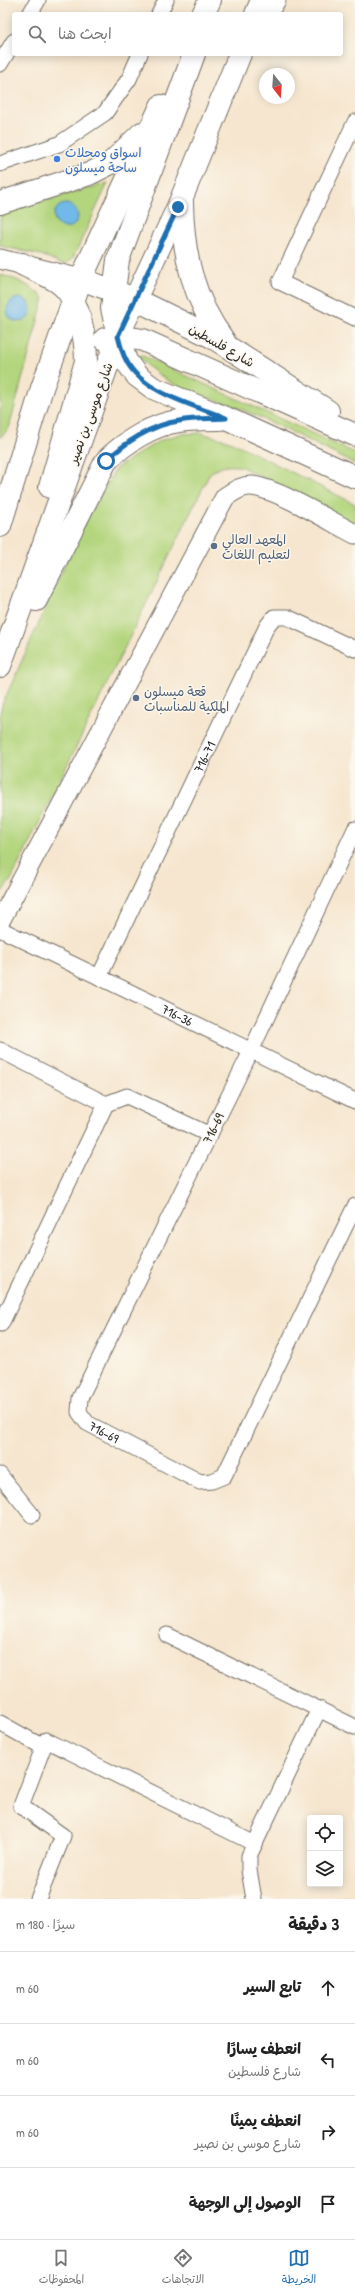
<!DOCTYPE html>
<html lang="ar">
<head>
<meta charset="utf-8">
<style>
	:root { --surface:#fff; --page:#f2f2f2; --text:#222; --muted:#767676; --line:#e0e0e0; --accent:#1f6fb2 }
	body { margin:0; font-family:"Patrick Hand","Playpen Sans Arabic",sans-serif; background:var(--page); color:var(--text); direction:rtl }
	.controls { position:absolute; right:12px; bottom:12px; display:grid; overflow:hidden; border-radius:4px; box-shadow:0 2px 10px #0003 }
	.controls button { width:36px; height:36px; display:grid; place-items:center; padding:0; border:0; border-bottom:1px solid var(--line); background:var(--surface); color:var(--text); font:20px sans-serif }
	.compass { position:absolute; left:259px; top:68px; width:36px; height:36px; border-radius:50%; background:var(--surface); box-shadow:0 2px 10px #0003; rotate:163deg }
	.stop { position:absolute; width:12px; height:12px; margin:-9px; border:3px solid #1f6fb2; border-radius:50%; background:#fff }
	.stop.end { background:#1f6fb2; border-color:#fff; box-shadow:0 1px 4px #0008 }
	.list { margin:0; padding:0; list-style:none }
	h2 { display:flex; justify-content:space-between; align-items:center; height:52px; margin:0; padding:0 16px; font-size:17px }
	h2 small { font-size:13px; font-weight:400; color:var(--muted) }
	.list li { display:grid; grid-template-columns:26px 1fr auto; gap:12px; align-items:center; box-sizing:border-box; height:72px; padding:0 16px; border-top:1px solid var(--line) }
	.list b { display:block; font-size:15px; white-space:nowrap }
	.list p { margin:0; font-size:13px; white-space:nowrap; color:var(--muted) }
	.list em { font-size:13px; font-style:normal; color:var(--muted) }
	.icon { flex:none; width:22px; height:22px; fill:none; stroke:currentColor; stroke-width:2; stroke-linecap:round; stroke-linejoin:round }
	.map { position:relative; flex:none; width:355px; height:1899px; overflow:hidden; direction:ltr }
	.search { position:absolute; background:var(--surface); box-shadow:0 2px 10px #0003; left:12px; right:12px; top:12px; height:44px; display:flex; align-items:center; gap:10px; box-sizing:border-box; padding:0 14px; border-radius:4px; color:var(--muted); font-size:15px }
	.sheet { height:340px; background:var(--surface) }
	nav { display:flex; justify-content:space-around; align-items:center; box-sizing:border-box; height:56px; border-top:1px solid var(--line); background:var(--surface); font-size:11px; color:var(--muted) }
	nav a { display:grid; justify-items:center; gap:2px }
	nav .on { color:var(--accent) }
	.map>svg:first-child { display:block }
	.green { fill:#b3d57d; stroke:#6f8054 }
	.water { fill:#70b9e8; stroke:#4e728a }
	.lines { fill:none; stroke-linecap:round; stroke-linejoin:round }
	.minor-casing { stroke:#726c64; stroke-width:17 }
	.tertiary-casing { stroke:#726c64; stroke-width:21 }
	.primary-casing { stroke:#726c64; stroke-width:24 }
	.minor { stroke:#fff; stroke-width:15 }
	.tertiary { stroke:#fff; stroke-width:19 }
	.primary { stroke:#fff; stroke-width:22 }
	.route { stroke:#1f6fb2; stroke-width:5 }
	.shop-dot { fill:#3f7fe0; stroke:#fbf7ec; stroke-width:1.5 }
	.service-dot { fill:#5c6f8a; stroke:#fbf7ec; stroke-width:1.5 }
	.labels { text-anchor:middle; stroke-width:3; stroke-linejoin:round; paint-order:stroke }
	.shop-label { font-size:13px; fill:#366cbe; stroke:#fbf7ec; text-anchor:start }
	.street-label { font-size:13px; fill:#2b2b2b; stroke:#fbf7ec }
	.service-label { font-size:13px; fill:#4e5e75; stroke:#fbf7ec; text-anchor:start }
</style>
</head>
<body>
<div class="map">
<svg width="355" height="1899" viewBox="0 0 355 1899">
	<rect width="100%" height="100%" fill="#fbf7ec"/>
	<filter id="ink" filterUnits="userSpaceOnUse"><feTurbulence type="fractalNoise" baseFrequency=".025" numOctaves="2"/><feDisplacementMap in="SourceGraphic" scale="8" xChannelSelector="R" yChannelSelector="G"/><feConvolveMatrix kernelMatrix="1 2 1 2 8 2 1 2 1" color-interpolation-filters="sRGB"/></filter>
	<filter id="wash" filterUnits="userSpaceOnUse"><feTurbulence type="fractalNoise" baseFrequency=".012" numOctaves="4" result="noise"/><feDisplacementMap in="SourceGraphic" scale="16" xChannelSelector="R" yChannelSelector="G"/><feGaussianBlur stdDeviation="0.9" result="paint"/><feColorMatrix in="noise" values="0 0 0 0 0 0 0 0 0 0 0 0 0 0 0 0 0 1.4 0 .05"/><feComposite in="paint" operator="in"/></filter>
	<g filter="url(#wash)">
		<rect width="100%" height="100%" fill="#f6e6cf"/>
		<g class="green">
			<path d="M108,183L73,258L68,263L63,264L41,255L0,246V213Z"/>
			<path d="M0,275C17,278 30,286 44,298L9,428L0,438Z"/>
			<path d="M141,355L355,453V464C318,446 281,426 243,410C200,393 172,392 139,357Z"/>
			<path d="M201,433L230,441L355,504V524L242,467C229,464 221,466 210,473L11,880L0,894V713L2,705L79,533L116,468L159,441L180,434Z"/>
		</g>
		<g class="water">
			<circle cx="66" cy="216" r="12"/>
			<circle cx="19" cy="310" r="12"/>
		</g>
	</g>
	<g filter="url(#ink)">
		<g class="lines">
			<defs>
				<g id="minor">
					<path d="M30,14L38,0"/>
					<path d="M159,14L166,0"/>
					<path d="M0,64L14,41"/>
					<path d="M355,122L280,282L355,318"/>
					<path d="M0,164L59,144L105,113L129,79L140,54"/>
					<path id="s1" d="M355,829L251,1051L80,1398L79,1412L87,1423L200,1482L212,1481L224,1476L355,1206"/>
					<path id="s2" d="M0,929L355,1101"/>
					<path id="s3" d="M99,977L267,626L274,617H287L355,649"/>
					<path d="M0,1050L106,1104L127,1096L210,1135"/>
					<path d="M1,1324L106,1104"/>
					<path d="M0,1475L32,1515"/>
					<path d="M167,1635L355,1727"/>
					<path d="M0,1723L43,1747"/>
					<path d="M38,1899L63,1836L21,1806L46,1740L255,1844"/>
					<path d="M254,1899L249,1870V1856L319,1709"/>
				</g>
				<g id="tertiary">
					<path d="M267,14L276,0"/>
					<path d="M0,259L81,279"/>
					<path d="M0,921L225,497C232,492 243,485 252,486C278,489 330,521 355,534"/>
				</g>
				<g id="primary">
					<path d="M203,14L210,0"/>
					<path d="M256,14L262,0"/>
					<path d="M194,54L118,260L112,308L118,336L126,361L137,376L153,388L226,418L355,477"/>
					<path d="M0,203L89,174L111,163L142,133"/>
					<path d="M182,203C183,255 193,299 224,341"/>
					<path d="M22,264C35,271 52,276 63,286C79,301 86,340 86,361L50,487"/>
					<path d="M81,279L135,299L212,337L328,411"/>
					<path d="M105,339L118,336L143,340L355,435"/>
					<path d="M0,526L42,388L81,279L161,106"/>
					<path d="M36,600L106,461C124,443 153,424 179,421C192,419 206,419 220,419"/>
					<path d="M0,666L118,336L178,207L240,54"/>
				</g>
			</defs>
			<use href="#minor" class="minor-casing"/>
			<use href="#tertiary" class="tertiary-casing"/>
			<use href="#primary" class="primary-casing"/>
			<use href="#minor" class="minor"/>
			<use href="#tertiary" class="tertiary"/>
			<use href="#primary" class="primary"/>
		</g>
	</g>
	<g class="lines" filter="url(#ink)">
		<path class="route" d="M106,461C124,443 153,424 179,421C194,418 211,419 226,418C195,406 141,392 126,360C122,353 120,344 118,336L178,207"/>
	</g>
	<circle class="shop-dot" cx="57" cy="159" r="4"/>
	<g class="service-dot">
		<circle cx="214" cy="546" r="4"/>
		<circle cx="136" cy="698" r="4"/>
	</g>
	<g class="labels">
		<g class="shop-label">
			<text x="65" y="157">اسواق ومحلات<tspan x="65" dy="15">ساحة ميسلون</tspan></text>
		</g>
		<g class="street-label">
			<text transform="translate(222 345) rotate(30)" y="5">شارع فلسطين</text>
			<text transform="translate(90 413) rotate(-70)" y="5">شارع موسى بن نصير</text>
			<text dy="5" stroke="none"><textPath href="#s3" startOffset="244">716-71</textPath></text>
			<text dy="5" stroke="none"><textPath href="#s2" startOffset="197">716-36</textPath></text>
			<text transform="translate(213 1128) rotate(-64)" y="5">716-69</text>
			<text dy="5" stroke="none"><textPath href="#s1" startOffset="679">716-69</textPath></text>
		</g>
		<g class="service-label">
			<text x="222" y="544">المعهد العالي<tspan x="222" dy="15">لتعليم اللغات</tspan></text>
			<text x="144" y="696">قعة ميسلون<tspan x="144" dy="15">الملكية للمناسبات</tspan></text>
		</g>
	</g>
</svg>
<div class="controls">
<button><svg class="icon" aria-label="locate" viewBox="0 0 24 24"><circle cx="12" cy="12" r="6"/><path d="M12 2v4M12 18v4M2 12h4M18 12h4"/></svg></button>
<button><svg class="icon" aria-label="layers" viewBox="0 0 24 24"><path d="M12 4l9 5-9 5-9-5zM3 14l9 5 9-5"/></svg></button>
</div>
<svg class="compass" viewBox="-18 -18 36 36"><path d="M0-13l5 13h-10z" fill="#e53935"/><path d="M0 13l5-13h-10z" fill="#767676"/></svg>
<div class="stop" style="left:106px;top:461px"></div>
<div class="stop end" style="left:178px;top:207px"></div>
<div class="search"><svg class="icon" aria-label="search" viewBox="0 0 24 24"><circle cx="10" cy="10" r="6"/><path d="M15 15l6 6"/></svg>ابحث هنا</div>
</div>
<section class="sheet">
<h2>3 دقيقة<small>سيرًا · 180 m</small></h2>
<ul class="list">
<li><svg class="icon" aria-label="ahead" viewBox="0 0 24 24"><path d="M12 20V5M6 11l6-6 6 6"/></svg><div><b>تابع السير</b></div><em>60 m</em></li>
<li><svg class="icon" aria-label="left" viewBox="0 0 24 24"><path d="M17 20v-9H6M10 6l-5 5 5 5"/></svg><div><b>انعطف يسارًا</b><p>شارع فلسطين</p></div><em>60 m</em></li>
<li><svg class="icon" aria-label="right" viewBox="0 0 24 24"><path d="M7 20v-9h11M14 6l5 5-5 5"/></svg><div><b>انعطف يمينًا</b><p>شارع موسى بن نصير</p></div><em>60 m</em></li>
<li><svg class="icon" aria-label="arrive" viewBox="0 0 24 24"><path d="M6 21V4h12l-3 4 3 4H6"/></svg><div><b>الوصول إلى الوجهة</b></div></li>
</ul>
</section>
<nav>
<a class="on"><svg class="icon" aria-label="map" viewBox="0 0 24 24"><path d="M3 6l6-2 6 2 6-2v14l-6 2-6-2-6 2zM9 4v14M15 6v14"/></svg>الخريطة</a>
<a><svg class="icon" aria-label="directions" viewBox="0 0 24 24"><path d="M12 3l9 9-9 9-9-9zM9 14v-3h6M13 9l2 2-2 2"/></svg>الاتجاهات</a>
<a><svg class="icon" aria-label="saved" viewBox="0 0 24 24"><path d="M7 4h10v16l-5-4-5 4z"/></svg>المحفوظات</a>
</nav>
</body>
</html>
